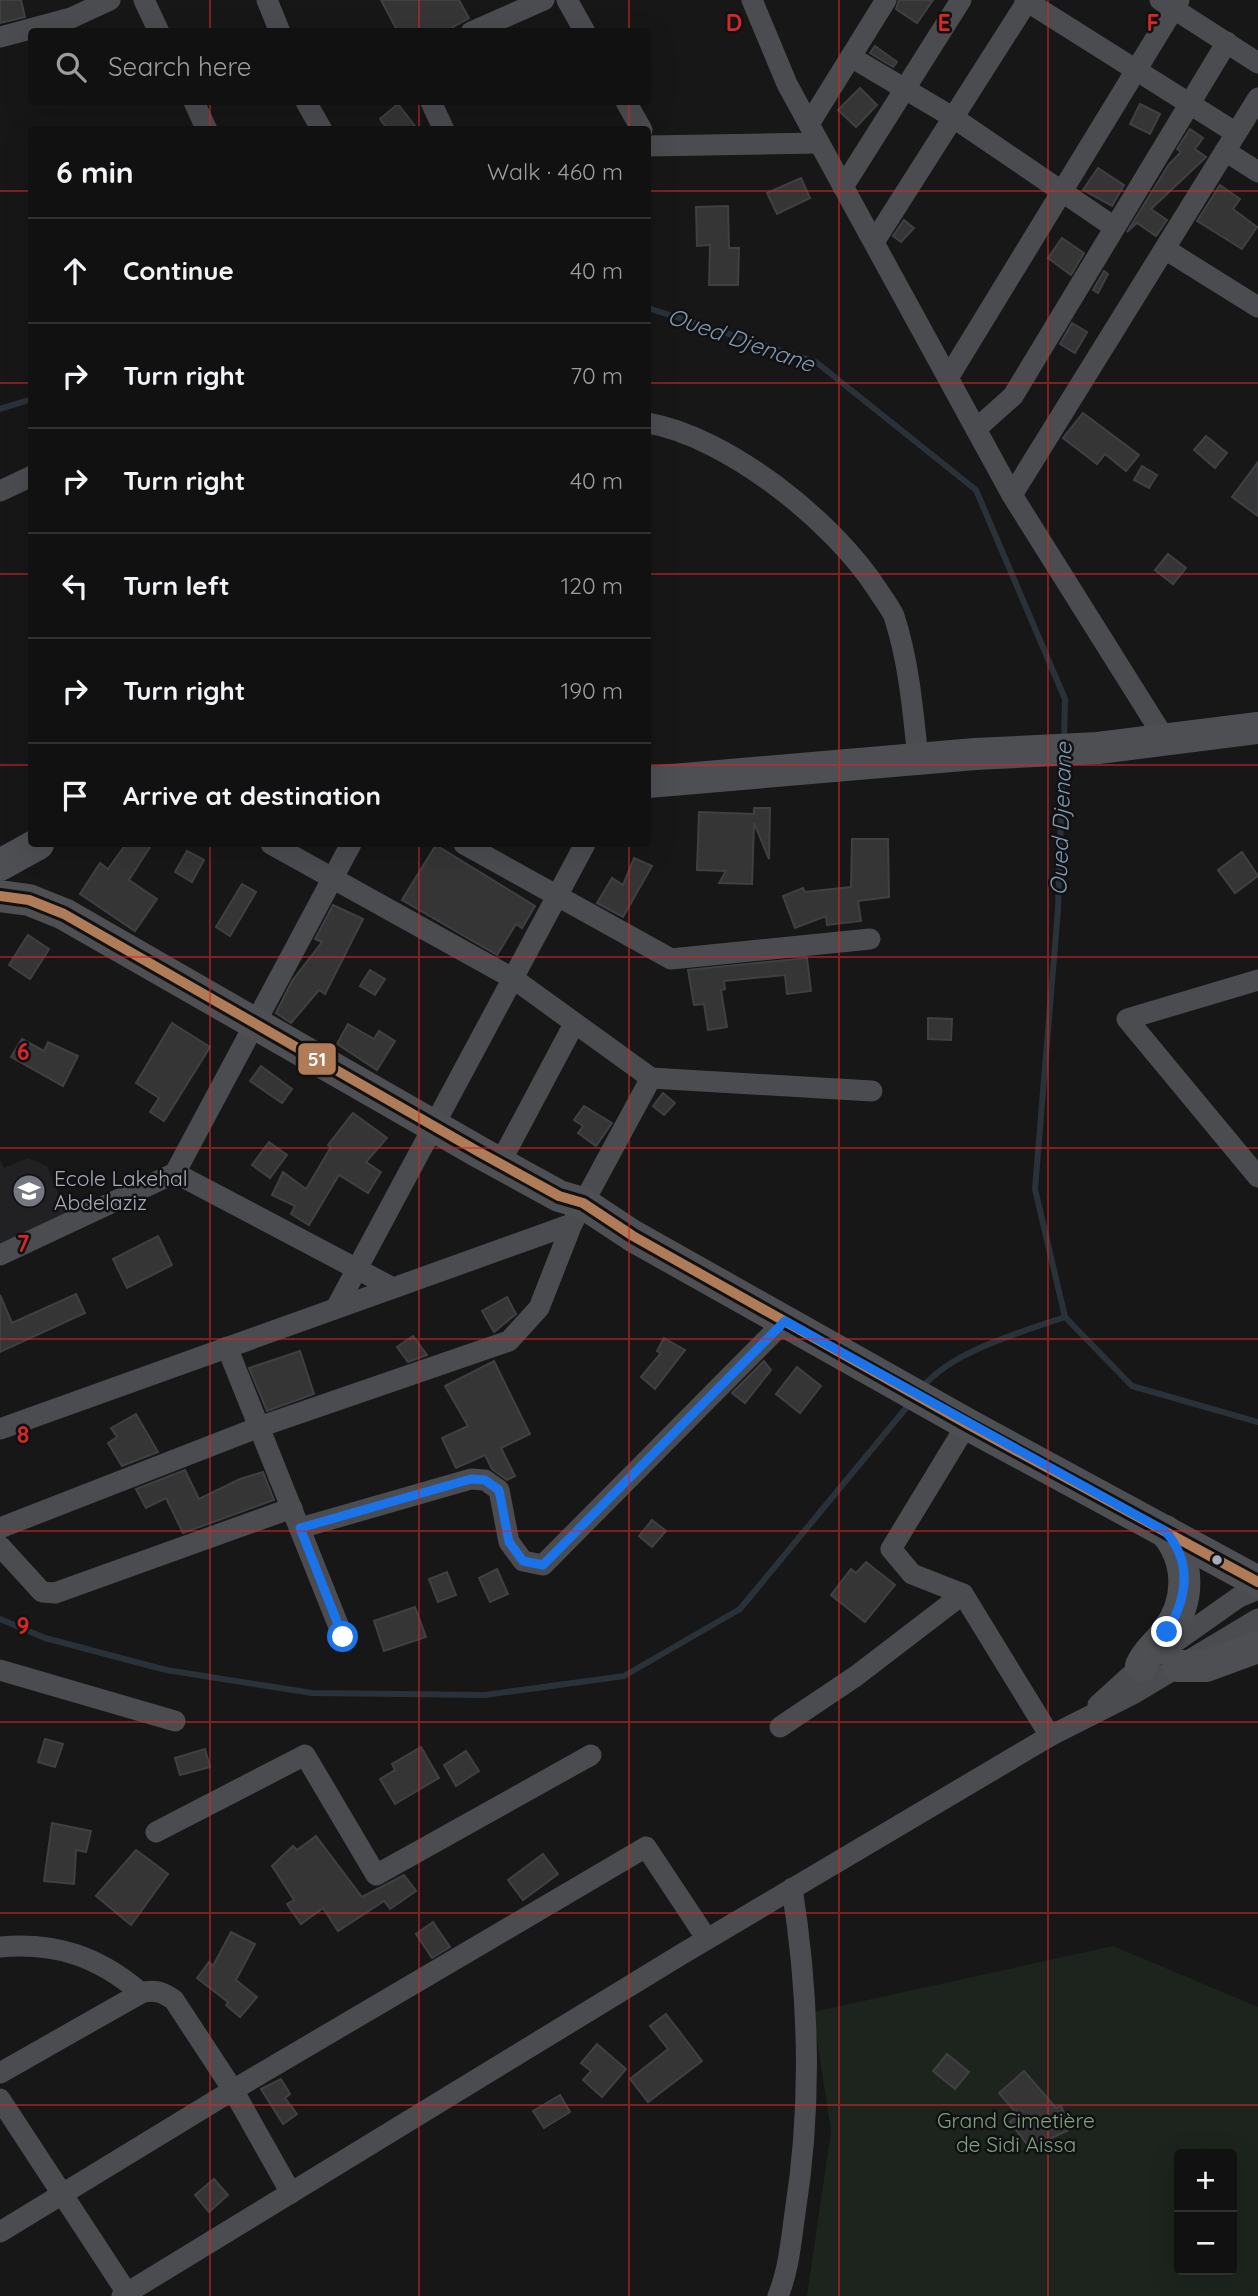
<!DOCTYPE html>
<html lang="en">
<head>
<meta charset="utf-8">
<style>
	:root { --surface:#111; --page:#1a1a1a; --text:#f1f3f6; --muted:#9c9d9f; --line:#303131 }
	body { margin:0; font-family:Quicksand,sans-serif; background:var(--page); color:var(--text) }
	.controls { position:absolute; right:21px; bottom:21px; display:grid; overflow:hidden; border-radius:7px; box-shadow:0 7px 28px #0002 }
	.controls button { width:63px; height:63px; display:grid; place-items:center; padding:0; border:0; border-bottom:2px solid var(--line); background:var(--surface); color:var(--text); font:35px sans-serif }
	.stop { position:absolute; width:21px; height:21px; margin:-16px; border:5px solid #1a73e8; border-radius:50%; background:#fff }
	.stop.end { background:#1a73e8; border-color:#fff; box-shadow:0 2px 7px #0008 }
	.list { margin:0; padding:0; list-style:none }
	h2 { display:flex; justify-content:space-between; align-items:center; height:91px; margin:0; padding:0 28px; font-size:30px }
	h2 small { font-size:23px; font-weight:400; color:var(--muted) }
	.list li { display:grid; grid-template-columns:46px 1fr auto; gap:21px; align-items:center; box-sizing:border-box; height:105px; padding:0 28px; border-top:2px solid var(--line) }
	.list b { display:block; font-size:26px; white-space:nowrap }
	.list em { font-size:23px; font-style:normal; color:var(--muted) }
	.icon { flex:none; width:38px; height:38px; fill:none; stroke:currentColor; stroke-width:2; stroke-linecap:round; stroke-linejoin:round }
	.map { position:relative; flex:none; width:1258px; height:2296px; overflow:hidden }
	.search { position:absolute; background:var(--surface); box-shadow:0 7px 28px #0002; left:28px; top:28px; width:623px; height:77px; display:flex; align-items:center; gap:18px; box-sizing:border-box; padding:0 24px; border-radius:7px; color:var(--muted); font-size:26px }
	.panel { position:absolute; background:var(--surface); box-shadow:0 7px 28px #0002; left:28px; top:126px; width:623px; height:721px; border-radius:7px }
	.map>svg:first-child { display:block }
	.built { fill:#212123 }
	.green { fill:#1d241e; fill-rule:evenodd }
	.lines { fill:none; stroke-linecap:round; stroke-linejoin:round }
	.stream { stroke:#2a3239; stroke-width:6 }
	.building { fill:#353536; stroke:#3f4043; stroke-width:2 }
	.minor { stroke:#4b4c50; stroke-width:21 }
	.primary { stroke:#4d4f52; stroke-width:32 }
	.bus-1-casing { stroke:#111113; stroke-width:16 }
	.bus-1 { stroke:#b07c57; stroke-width:10 }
	.route { stroke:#1a73e8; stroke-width:9 }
	.grid { fill:none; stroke:#d62828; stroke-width:2; stroke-opacity:0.55 }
	.bus-dot { fill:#a8adb8; stroke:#111113; stroke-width:2.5 }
	.labels { text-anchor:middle; stroke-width:5; stroke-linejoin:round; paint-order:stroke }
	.poi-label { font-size:21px; fill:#a8adb8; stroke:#111113; text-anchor:start }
	.park-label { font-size:21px; fill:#7fa381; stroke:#111113 }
	.water-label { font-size:23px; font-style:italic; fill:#7f9bb3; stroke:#111113 }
	.grid-label { font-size:23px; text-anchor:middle; font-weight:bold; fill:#d62828; stroke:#111113; stroke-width:5; stroke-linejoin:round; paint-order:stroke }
	.line-badge { stroke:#111113; stroke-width:2.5 }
	.badge-label { font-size:19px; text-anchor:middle; font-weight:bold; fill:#fff }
</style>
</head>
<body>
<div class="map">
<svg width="1258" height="2296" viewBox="0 0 1258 2296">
	<rect width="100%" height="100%" fill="#171717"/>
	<path class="built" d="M28,1158L47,1166L67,1214L0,1244V1160L4,1168Z"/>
	<path class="green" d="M1113,1946L1258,2007V2296H807L831,2131L813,2012ZM1179,2154H1232V2270H1179Z"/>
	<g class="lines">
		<g class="stream">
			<path d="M648,308L816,362L976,490L1065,699L1064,742"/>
			<path d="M0,409L32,399"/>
			<path d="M1063,760L1058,909L1035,1189L1065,1317L1132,1386L1258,1422"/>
			<path d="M922,1388C951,1351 1022,1332 1065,1317"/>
			<path d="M0,1619L45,1638L166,1670L312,1693L485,1695L624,1676L740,1609L911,1402"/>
		</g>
	</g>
	<g class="building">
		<path d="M0,0H21L25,17L0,23Z"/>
		<path d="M381,0H459L469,18L444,32H398Z"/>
		<path d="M899,0H933L917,23L896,9Z"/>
		<path d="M875,46L897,62L893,67L870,53Z"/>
		<path d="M860,88L877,105L856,127L838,110Z"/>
		<path d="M398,104L418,130H388L380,119Z"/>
		<path d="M1140,104L1160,114L1150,134L1130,124Z"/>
		<path d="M1190,129L1203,138L1195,149L1206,157L1151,209L1167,220L1156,236L1137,223L1127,232L1169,164L1181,152L1177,149Z"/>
		<path d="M1098,168L1124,185L1112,206L1083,190Z"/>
		<path d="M801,178L810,198L777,214L767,193Z"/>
		<path d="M1220,185L1240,199L1233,209L1257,227L1242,249L1197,221Z"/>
		<path d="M728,206L729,248H739L738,285H709L710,245L697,246L696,207Z"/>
		<path d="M904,220L914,228L901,242L893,236Z"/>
		<path d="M1062,238L1084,253L1071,275L1048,258Z"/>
		<path d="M1104,271L1108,274L1098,293L1093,290Z"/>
		<path d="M1072,323L1087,332L1075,353L1060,344Z"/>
		<path d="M1083,413L1139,455L1126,471L1105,454L1097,464L1063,438Z"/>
		<path d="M1206,436L1227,453L1215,468L1194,450Z"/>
		<path d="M1258,462V516L1232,497Z"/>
		<path d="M1142,466L1157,475L1149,488L1134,480Z"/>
		<path d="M1168,554L1186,568L1173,584L1155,570Z"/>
		<path d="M754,808H770L769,859L754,823L752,884L719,883L726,871L697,870L699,812L754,814Z"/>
		<path d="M852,839H888L889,897L858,901L861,921L827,925L826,916L795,928L783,896L803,888L805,892L851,887Z"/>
		<path d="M126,844H152L129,880L157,899L135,931L80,894L100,863L108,869Z"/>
		<path d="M436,845L535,906L522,928L516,924L497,955L402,900Z"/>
		<path d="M187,851L204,860L192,882L175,872Z"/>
		<path d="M1242,852L1258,876L1235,893L1218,870Z"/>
		<path d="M634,858L652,866L623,917L597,903L612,878L623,885Z"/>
		<path d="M242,884L256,892L230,936L216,927Z"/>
		<path d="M333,905L363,919L325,994L319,990L291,1023L276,1013L292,981L322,942L315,939Z"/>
		<path d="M28,935L49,949L30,979L9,965Z"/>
		<path d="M807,958L811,991L787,994L785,975L724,981L725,989L721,990L727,1027L708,1030L704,1004L694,1005L688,970Z"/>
		<path d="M370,970L385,979L375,995L360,986Z"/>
		<path d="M928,1018L952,1019L951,1040L928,1039Z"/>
		<path d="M172,1023L210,1047L164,1121L150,1112L159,1098L136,1083Z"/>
		<path d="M348,1024L374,1039L379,1031L395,1041L377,1070L337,1044Z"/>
		<path d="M22,1039L44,1051L48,1042L78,1056L63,1086L11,1057Z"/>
		<path d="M261,1066L292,1089L282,1103L250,1081Z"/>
		<path d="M663,1093L675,1103L664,1115L653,1106Z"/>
		<path d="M584,1106L612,1123L596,1146L578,1133L583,1126L574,1120Z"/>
		<path d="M353,1113L387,1138L366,1162L381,1172L368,1193L339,1175L309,1225L291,1214L295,1206L272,1195L283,1172L306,1189L331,1147L328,1145Z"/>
		<path d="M269,1142L287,1155L270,1178L252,1165Z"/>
		<path d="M158,1236L172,1265L127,1288L113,1259Z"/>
		<path d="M76,1294L85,1313L0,1352V1295L12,1323Z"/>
		<path d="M507,1297L516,1314L494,1332L482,1311Z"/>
		<path d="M413,1336L427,1355L408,1362L397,1347Z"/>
		<path d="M664,1338L685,1350L655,1389L641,1377L661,1353L657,1351Z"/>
		<path d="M300,1351L314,1394L267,1411L249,1368Z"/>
		<path d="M494,1361L530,1434L501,1448L515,1476L507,1480L492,1469L485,1455L456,1468L442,1438L468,1426L445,1386Z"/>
		<path d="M764,1361L771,1370L745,1403L732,1393Z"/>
		<path d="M797,1367L821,1386L800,1413L776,1394Z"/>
		<path d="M136,1414L158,1452L122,1466L108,1443L117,1437L111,1428Z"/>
		<path d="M185,1470L199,1499L240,1479L263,1472L274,1500L183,1533L166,1498L146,1508L136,1489Z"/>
		<path d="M652,1520L666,1531L652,1547L639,1536Z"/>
		<path d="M866,1562L895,1585L865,1622L831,1595L851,1569L856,1573Z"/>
		<path d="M497,1569L508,1594L490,1602L479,1578Z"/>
		<path d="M447,1572L456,1595L438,1602L429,1579Z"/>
		<path d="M415,1607L426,1637L384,1651L374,1621Z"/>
		<path d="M45,1739L63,1744L55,1767L38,1762Z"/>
		<path d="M421,1747L439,1778L395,1804L380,1779L395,1770L392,1764Z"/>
		<path d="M205,1749L210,1767L180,1775L175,1758Z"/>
		<path d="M466,1751L479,1771L456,1786L444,1765Z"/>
		<path d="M52,1823L91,1831L86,1852L76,1850L74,1884L44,1881Z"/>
		<path d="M316,1836L362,1897L404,1875L416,1891L390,1909L384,1901L338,1931L323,1908L301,1924L287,1904L294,1900L272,1866L293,1846L297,1850Z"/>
		<path d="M136,1850L168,1874L131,1925L96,1896Z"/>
		<path d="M543,1854L558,1874L523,1900L508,1880Z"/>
		<path d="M433,1922L450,1947L432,1958L416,1934Z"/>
		<path d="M231,1932L255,1944L236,1980L257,1997L240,2017L226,2005L228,2002L197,1978L209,1962L213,1966Z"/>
		<path d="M666,2014L702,2061L648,2102L630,2079L668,2049L650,2026Z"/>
		<path d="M597,2044L626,2069L602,2097L583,2080L591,2071L581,2063Z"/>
		<path d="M947,2054L969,2072L955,2089L933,2071Z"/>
		<path d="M1024,2071L1056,2108L1061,2106L1071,2129L1030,2148L1010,2122L1018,2115L999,2093Z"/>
		<path d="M281,2079L290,2094L285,2098L297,2114L283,2124L261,2089Z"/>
		<path d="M560,2095L570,2112L544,2128L533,2111Z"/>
		<path d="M214,2179L228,2195L209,2212L195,2195Z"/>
	</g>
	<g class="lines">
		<g class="minor">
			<path d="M144,0L159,32"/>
			<path d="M267,0L280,32"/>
			<path d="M567,0L585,32"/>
			<path d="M752,0L787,84L1012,495L1165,739"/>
			<path d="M1025,0L1236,133"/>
			<path d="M1160,0L1258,63"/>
			<path d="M471,32L544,0"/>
			<path d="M0,37L71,18L110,0"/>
			<path d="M851,57L954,118L1114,227"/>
			<path d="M194,102L207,130"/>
			<path d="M306,102L322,130"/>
			<path d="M431,102L444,130"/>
			<path d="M626,102L642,130"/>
			<path d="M809,124L886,0"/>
			<path d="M648,146L819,143"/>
			<path d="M1225,151L1258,172"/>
			<path d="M843,187L961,0"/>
			<path d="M874,242L1028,0"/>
			<path d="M1165,249L1258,307"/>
			<path d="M948,378L1179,0"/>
			<path d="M648,423C728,437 833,521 877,589C882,597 890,607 894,616C909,662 913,711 918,759"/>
			<path d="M976,429L1013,396L1227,42"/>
			<path d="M0,491L32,476"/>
			<path d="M1012,495L1258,98"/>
			<path d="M271,844L514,979L651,1078L872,1091"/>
			<path d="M464,844L671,959L870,939"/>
			<path d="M1258,980L1127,1019L1258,1177"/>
			<path d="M500,1163L574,1024"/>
			<path d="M175,1173L393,1288"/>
			<path d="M0,1255L175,1173L351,844"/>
			<path d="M336,1308L585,844"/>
			<path d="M227,1347L343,1637"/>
			<path d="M967,1424L891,1549L912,1574L963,1594L1050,1736"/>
			<path d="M0,1429L572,1224L651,1078"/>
			<path d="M0,1528L259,1427L509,1341L539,1308L572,1224"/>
			<path d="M300,1528L471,1479L485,1480L499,1490L509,1542L523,1561L543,1565L785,1321"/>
			<path d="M0,1546L42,1592L55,1593L292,1508"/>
			<path d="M0,1670L175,1721"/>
			<path d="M1098,1705L1141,1666L1239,1597L1258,1589"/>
			<path d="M780,1727L856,1676L963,1594"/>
			<path d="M156,1832L305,1755L376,1875L591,1755"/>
			<path d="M0,1947C55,1942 98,1956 141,1993"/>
			<path d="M0,2073L141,1993C154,1989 163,1992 174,2000L233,2090L291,2193"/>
			<path d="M0,2099L127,2293"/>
			<path d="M0,2232L233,2090L646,1847L707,1939"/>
			<path d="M122,2296L682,1954L1050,1736L1133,1694L1258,1619"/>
			<path d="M778,2296C789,2269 791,2241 795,2213C812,2106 809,1995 792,1888"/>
		</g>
		<g class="primary">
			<path d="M648,782L975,754L1098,748L1258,728"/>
			<path d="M0,865L38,844"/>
			<path d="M0,896L29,900L64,914L479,1152L559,1196L583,1203L633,1236L967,1424L1258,1582"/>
			<path d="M1141,1666C1147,1651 1158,1645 1167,1632C1191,1601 1190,1560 1165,1531"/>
			<path d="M1178,1666H1206L1258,1647"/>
		</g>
		<defs>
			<path id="bus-1" d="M0,896L29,900L64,914L479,1152L559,1196L583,1203L633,1236L967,1424L1258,1582"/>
		</defs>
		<use href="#bus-1" class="bus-1-casing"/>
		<use href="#bus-1" class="bus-1"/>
	</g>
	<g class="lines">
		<path class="route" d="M343,1637L300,1528L471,1479L485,1480L499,1490L509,1542L523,1561L543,1565L785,1321L1165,1531C1193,1562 1187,1598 1167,1632"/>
	</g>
	<path class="grid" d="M210,0V32M419,0V32M629,0V32M839,0V2296M1048,0V2296M210,102V130M419,102V130M629,102V130M0,191H32M648,191H1258M0,383H32M648,383H1258M0,574H32M648,574H1258M0,765H32M648,765H1258M210,844V2296M419,844V2296M629,844V2296M0,957H1258M0,1148H1258M0,1339H1258M0,1531H1258M0,1722H1258M0,1913H1258M0,2105H1258"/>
	<defs>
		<symbol id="school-disc" viewBox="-11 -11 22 22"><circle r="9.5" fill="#757880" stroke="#111113"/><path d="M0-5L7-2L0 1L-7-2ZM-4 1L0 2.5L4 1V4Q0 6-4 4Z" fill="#fff"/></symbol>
	</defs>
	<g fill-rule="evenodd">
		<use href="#school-disc" x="10" y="1172" width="38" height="38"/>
	</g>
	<circle class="bus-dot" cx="1217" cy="1560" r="6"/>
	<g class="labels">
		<g class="poi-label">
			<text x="54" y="1186">Ecole Lakehal<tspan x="54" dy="24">Abdelaziz</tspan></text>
		</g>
		<g class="park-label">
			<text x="1016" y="2128">Grand Cimetière<tspan x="1016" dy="24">de Sidi Aissa</tspan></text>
		</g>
		<g class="water-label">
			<text transform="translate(741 340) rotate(19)" y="8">Oued Djenane</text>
			<text transform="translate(1061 819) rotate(-88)" y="8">Oued Djenane</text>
		</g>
	</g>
	<g class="grid-label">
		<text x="734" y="31">D</text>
		<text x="944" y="31">E</text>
		<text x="1153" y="31">F</text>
		<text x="23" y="1060">6</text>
		<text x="23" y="1252">7</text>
		<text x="23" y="1443">8</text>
		<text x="23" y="1634">9</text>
	</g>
	<rect class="line-badge" x="297" y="1042" width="40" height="34" rx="7" fill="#b07c57"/>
	<g class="badge-label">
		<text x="317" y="1066">51</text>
	</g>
</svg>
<div class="controls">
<button>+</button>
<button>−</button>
</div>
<div class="stop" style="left:343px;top:1637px"></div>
<div class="stop end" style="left:1167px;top:1632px"></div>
<div class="search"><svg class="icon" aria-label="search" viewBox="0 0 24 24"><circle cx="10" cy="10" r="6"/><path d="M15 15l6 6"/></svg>Search here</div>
<section class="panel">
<h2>6 min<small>Walk · 460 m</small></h2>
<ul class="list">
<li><svg class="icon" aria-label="ahead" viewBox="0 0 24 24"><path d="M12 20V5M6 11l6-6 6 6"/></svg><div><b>Continue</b></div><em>40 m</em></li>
<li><svg class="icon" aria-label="right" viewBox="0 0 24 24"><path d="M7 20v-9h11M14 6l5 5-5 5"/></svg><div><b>Turn right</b></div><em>70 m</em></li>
<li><svg class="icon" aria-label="right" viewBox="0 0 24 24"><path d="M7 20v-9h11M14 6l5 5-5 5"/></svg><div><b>Turn right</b></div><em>40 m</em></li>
<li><svg class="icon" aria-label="left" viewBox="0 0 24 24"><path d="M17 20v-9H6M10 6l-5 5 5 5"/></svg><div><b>Turn left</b></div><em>120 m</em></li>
<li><svg class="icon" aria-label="right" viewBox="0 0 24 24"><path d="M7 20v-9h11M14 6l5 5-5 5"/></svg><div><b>Turn right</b></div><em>190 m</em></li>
<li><svg class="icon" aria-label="arrive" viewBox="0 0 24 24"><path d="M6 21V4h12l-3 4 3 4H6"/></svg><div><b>Arrive at destination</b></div></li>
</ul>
</section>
</div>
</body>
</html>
